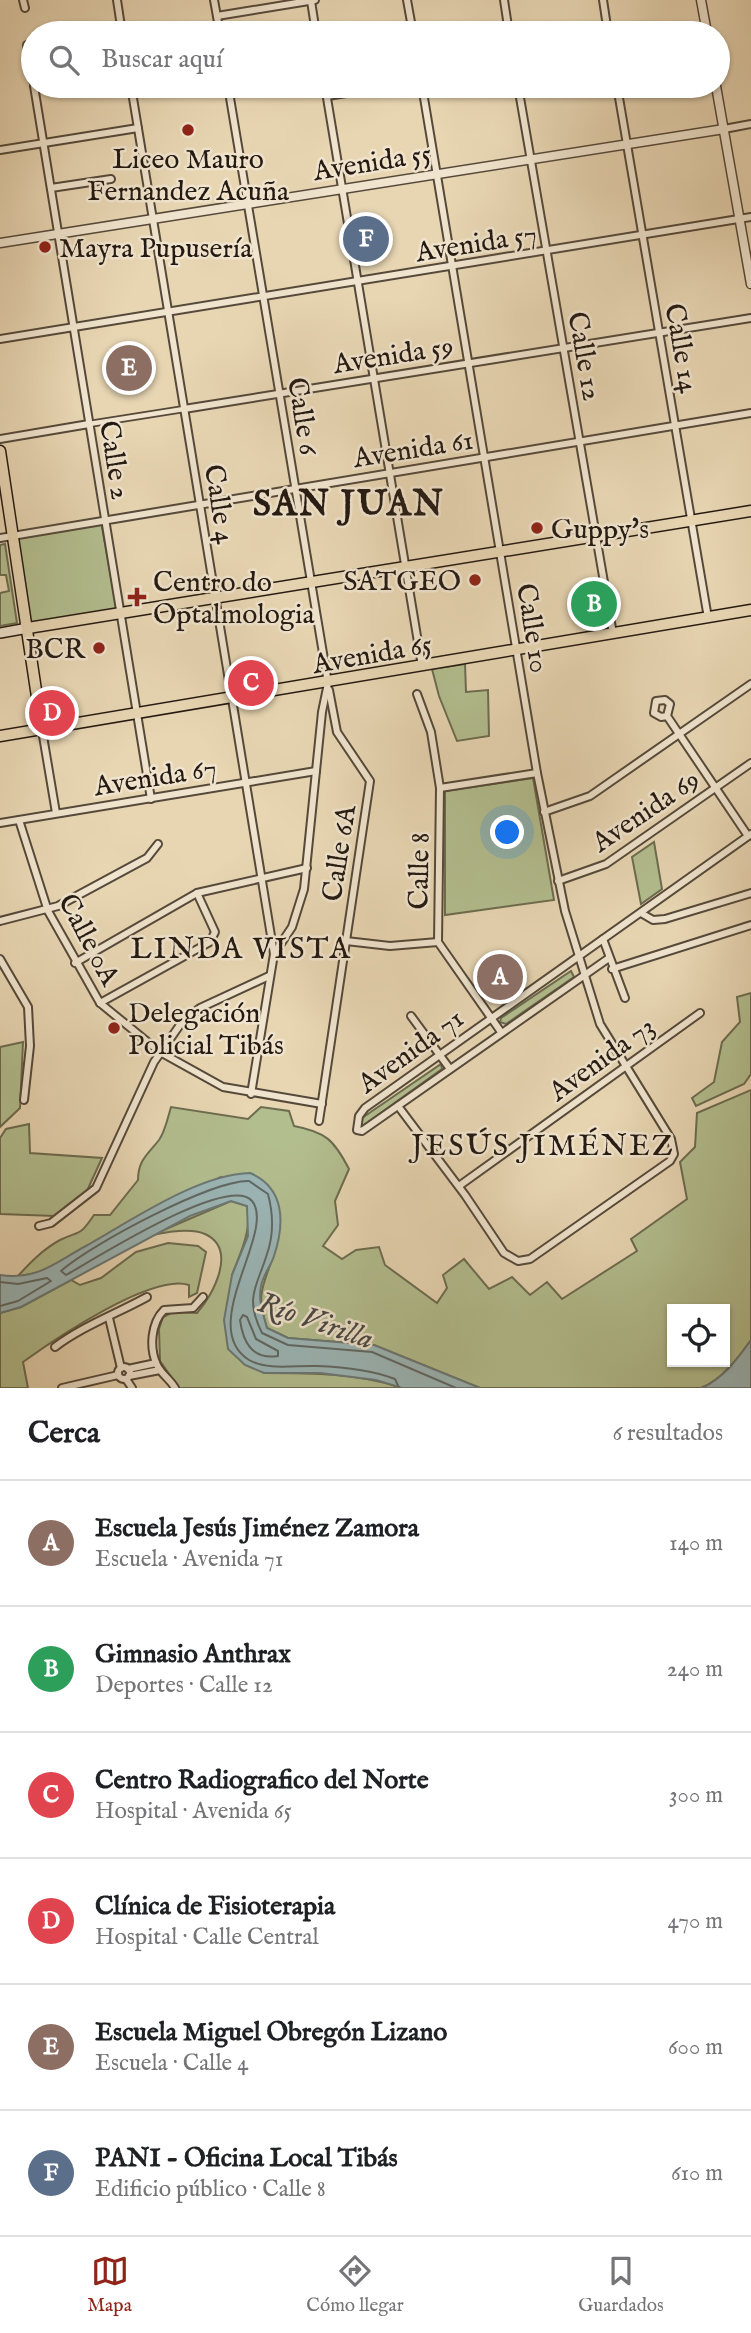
<!DOCTYPE html>
<html lang="es">
<head>
<meta charset="utf-8">
<style>
	:root { --surface:#fff; --page:#f6f6f6; --text:#202124; --muted:#757577; --line:#e0e0e0; --accent:#8f2418 }
	body { margin:0; font-family:"IM FELL English",serif; background:var(--page); color:var(--text) }
	.controls { position:absolute; right:21px; bottom:21px; display:grid; overflow:hidden; border-radius:0px; box-shadow:0 2px 5px #0004 }
	.controls button { width:63px; height:63px; display:grid; place-items:center; padding:0; border:0; border-bottom:2px solid var(--line); background:var(--surface); color:var(--text); font:35px sans-serif }
	.you { position:absolute; left:508px; top:833px; width:24px; height:24px; margin:-18px; border:5px solid #fff; border-radius:50%; background:#1a73e8; box-shadow:0 0 0 10px #1a73e833 }
	.badge { display:grid; place-items:center; width:46px; height:46px; border-radius:50%; background:var(--accent); color:#fff; font-size:23px; font-weight:700 }
	.pin { position:absolute; translate:-50% -50%; border:4px solid #fff; box-shadow:0 2px 7px #0006 }
	.list { margin:0; padding:0; list-style:none }
	h2 { display:flex; justify-content:space-between; align-items:center; height:91px; margin:0; padding:0 28px; font-size:30px }
	h2 small { font-size:23px; font-weight:400; color:var(--muted) }
	.list li { display:grid; grid-template-columns:46px 1fr auto; gap:21px; align-items:center; box-sizing:border-box; height:126px; padding:0 28px; border-top:2px solid var(--line) }
	.list b { display:block; font-size:26px; white-space:nowrap }
	.list p { margin:0; font-size:23px; white-space:nowrap; color:var(--muted) }
	.list em { font-size:23px; font-style:normal; color:var(--muted) }
	.icon { flex:none; width:38px; height:38px; fill:none; stroke:currentColor; stroke-width:2; stroke-linecap:round; stroke-linejoin:round }
	.map { position:relative; flex:none; width:751px; height:1388px; overflow:hidden }
	.search { position:absolute; background:var(--surface); box-shadow:0 2px 5px #0004; left:21px; right:21px; top:21px; height:77px; display:flex; align-items:center; gap:18px; box-sizing:border-box; padding:0 24px; border-radius:38px; color:var(--muted); font-size:26px }
	.sheet { height:847px; background:var(--surface) }
	nav { display:flex; justify-content:space-around; align-items:center; box-sizing:border-box; height:98px; border-top:2px solid var(--line); background:var(--surface); font-size:19px; color:var(--muted) }
	nav a { display:grid; justify-items:center; gap:4px }
	nav .on { color:var(--accent) }
	.map>svg:first-child { display:block }
	.green { fill:#b3be8f; stroke:#6c6c50; stroke-width:2; fill-rule:evenodd }
	.water { fill:#9bb6b7; stroke:#6b7875; stroke-width:2 }
	.lines { fill:none; stroke-linecap:round; stroke-linejoin:round }
	.shore { stroke:#606864; stroke-width:2 }
	.pedestrian-casing { stroke:#55493a; stroke-width:8 }
	.minor-casing { stroke:#55493a; stroke-width:10 }
	.tertiary-casing { stroke:#55493a; stroke-width:11 }
	.secondary-casing { stroke:#241a12; stroke-width:12 }
	.primary-casing { stroke:#241a12; stroke-width:13 }
	.pedestrian { stroke:#f0e4ce; stroke-width:4.5 }
	.minor { stroke:#f0e4ce; stroke-width:6 }
	.tertiary { stroke:#f0e4ce; stroke-width:8 }
	.secondary { stroke:#f0e4ce; stroke-width:9 }
	.primary { stroke:#e8d6b3; stroke-width:10 }
	.poi-dot { fill:#8f2418; stroke:#f0e4ce; stroke-width:2.5 }
	.labels { text-anchor:middle; stroke-width:5; stroke-linejoin:round; paint-order:stroke }
	.poi-label { font-size:28px; fill:#241a12; stroke:#f0e4ce; text-anchor:start }
	.street-label { font-size:28px; fill:#241a12; stroke:#f0e4ce }
	.neighbourhood-label { font-size:30px; letter-spacing:2px; fill:#241a12; stroke:#f0e4ce }
	.water-label { font-size:30px; font-style:italic; fill:#484944; stroke:#f0e4ce }
	.district-label { font-size:35px; font-weight:bold; letter-spacing:2px; fill:#241a12; stroke:#f0e4ce }
</style>
</head>
<body>
<div class="map">
<svg width="751" height="1388" viewBox="0 0 751 1388">
	<rect width="100%" height="100%" fill="#e8d6b3"/>
	<filter id="stains"><feTurbulence type="fractalNoise" baseFrequency=".00286" numOctaves="4"/><feColorMatrix values="0 0 0 0 .2 0 0 0 0 .09 0 0 0 0 .02 0 0 0 .5 -.17"/></filter>
	<radialGradient id="worn" r=".72"><stop offset=".6" stop-color="#630" stop-opacity="0"/><stop offset="1" stop-color="#630" stop-opacity=".3"/></radialGradient>
	<g class="green">
		<path d="M101,521L117,611L31,624L17,535Z"/>
		<path d="M5,544L17,623L0,626V593L9,591L6,575H0V545Z"/>
		<path d="M465,664L466,692L488,690L489,736L457,741L439,696L432,669Z"/>
		<path d="M533,778L554,900L445,915V791Z"/>
		<path d="M654,842L662,889L641,904L632,857Z"/>
		<path d="M571,971L574,977L506,1024L500,1022L501,1018Z"/>
		<path d="M751,993V1074L744,1084L696,1106L692,1098L714,1082L722,1042L740,1022L737,997Z"/>
		<path d="M23,1042L20,1108L0,1127V1047Z"/>
		<path d="M441,1064L442,1069L361,1127L362,1118Z"/>
		<path d="M751,1090V1340C738,1358 722,1380 701,1388H480L374,1345L288,1338L267,1328C256,1295 262,1288 273,1257C278,1245 278,1231 280,1218L221,1177L130,1221L48,1270L17,1277C29,1264 43,1249 60,1240C81,1230 79,1237 94,1215H110L138,1180C138,1160 148,1154 159,1140C165,1132 168,1117 171,1107L248,1119L261,1107L289,1111L294,1126C326,1132 334,1140 349,1169L335,1201L338,1225L323,1246L342,1259L356,1250L379,1247L385,1265L437,1303L447,1288L443,1275L464,1259L489,1289L512,1277L530,1295L547,1282L562,1299L637,1251L631,1239L687,1199L680,1162L695,1147L697,1113ZM672,1309H725V1362H672Z"/>
		<path d="M29,1124L30,1153L102,1158L86,1193L55,1216L0,1214V1138L6,1129Z"/>
		<path d="M231,1201L247,1206C252,1231 241,1251 232,1275L264,1373C311,1373 357,1373 402,1388H179L160,1361L159,1329L163,1317L173,1312L197,1313C213,1295 238,1249 205,1234C192,1228 166,1232 152,1235Z"/>
		<path d="M168,1243L198,1246L206,1252L197,1293L189,1297V1285C152,1273 55,1339 23,1362L28,1388H0V1313L21,1307L71,1280L80,1285L101,1278L136,1252Z"/>
	</g>
	<g class="water">
		<path d="M250,1173C285,1188 285,1223 274,1256C271,1266 263,1275 261,1286C258,1300 263,1314 267,1328L288,1338L374,1345L480,1388H402L376,1380L320,1373H264L245,1365L228,1349L224,1320L232,1275L248,1236L247,1206L231,1201L190,1216L21,1307L0,1313V1275C37,1280 53,1264 84,1247C129,1222 198,1174 250,1173Z"/>
		<path d="M751,1340V1388H701C722,1380 738,1358 751,1340Z"/>
	</g>
	<g class="lines">
		<g class="shore">
			<path d="M0,1282L18,1284L47,1278L51,1281L18,1301L0,1306"/>
			<path d="M243,1315L247,1317L256,1339L278,1351V1356C252,1360 243,1342 240,1320Z"/>
			<path d="M399,1388L395,1379C372,1370 343,1367 317,1366C296,1365 268,1371 249,1360C196,1327 277,1231 252,1201C229,1173 93,1260 66,1275L61,1271C90,1245 211,1180 249,1181L268,1194C273,1213 274,1234 267,1254C257,1287 244,1297 262,1333L288,1345L372,1352L456,1388"/>
		</g>
		<defs>
			<path id="pedestrian" d="M89,424L184,409"/>
			<g id="minor">
				<path d="M23,0L25,8"/>
				<path d="M117,0L122,33"/>
				<path d="M214,0L220,33"/>
				<path d="M407,0L413,33"/>
				<path d="M504,0L509,33"/>
				<path d="M603,0L608,33"/>
				<path d="M311,1L316,33"/>
				<path d="M217,16L315,0"/>
				<path d="M100,33L122,30"/>
				<path d="M33,44L27,45L33,81"/>
				<path d="M34,86L151,799"/>
				<path d="M131,86L274,954L251,1094"/>
				<path d="M228,86L328,683L322,712L304,889L292,927L274,954"/>
				<path d="M325,86L422,666"/>
				<path d="M518,86L613,634"/>
				<path d="M617,86L708,618"/>
				<path d="M327,96L392,86"/>
				<path d="M724,129L751,124"/>
				<path d="M0,150L138,128"/>
				<path d="M51,188L111,179"/>
				<path d="M0,339L751,217"/>
				<path d="M184,409L751,318"/>
				<path d="M0,439L89,424"/>
				<path d="M0,538L751,413"/>
				<path d="M417,694L431,732L440,788L438,942L501,1032"/>
				<path d="M667,716L661,717L654,713L656,701L665,700L670,704L667,716L748,836"/>
				<path d="M42,730L56,813"/>
				<path d="M440,788L537,773"/>
				<path d="M544,812L590,796L751,684"/>
				<path d="M19,820L48,911L100,1003L160,1052L223,1087L322,1104"/>
				<path d="M0,823L316,771"/>
				<path d="M558,881L606,864L751,763"/>
				<path d="M641,913L653,920L665,919L751,893"/>
				<path d="M0,921L58,906L147,858L158,844"/>
				<path d="M603,939L625,998"/>
				<path d="M346,941L390,946L438,942"/>
				<path d="M609,958L362,1131L357,1130L359,1116L365,1108L751,834"/>
				<path d="M0,959L28,1007L30,1046L24,1100"/>
				<path d="M75,963L197,893L307,868"/>
				<path d="M612,969L751,925"/>
				<path d="M100,1003L210,942L215,932L197,893"/>
				<path d="M411,1016L450,1069"/>
				<path d="M398,1106L465,1195L504,1253L518,1261L530,1259L670,1161L674,1154L671,1139L600,1024L565,911L537,773L422,86"/>
				<path d="M319,1121L370,781L337,732L329,690"/>
				<path d="M459,1186L700,1013"/>
				<path d="M39,1226L51,1223L96,1188L154,1062L182,1022L200,1008L269,976"/>
				<path d="M109,1318L121,1368"/>
				<path d="M55,1347C83,1326 116,1314 147,1297"/>
				<circle cx="124" cy="1373" r="6"/>
				<path d="M128,1369L156,1363"/>
				<path d="M129,1376L160,1370"/>
				<path d="M126,1379L132,1388"/>
				<path d="M62,1388L118,1375"/>
				<path d="M175,1388C170,1379 161,1374 157,1365C149,1348 151,1323 164,1310L193,1308L203,1297"/>
			</g>
			<g id="tertiary">
				<path d="M701,0L707,33"/>
				<path d="M716,86L751,284"/>
				<path d="M0,243L724,129"/>
			</g>
			<path id="secondary" d="M0,633L28,628"/>
			<g id="primary">
				<path d="M0,451L42,730"/>
				<path d="M28,628L751,511"/>
				<path d="M0,736L751,610"/>
			</g>
		</defs>
		<use href="#pedestrian" class="pedestrian-casing"/>
		<use href="#minor" class="minor-casing"/>
		<use href="#tertiary" class="tertiary-casing"/>
		<use href="#secondary" class="secondary-casing"/>
		<use href="#primary" class="primary-casing"/>
		<use href="#pedestrian" class="pedestrian"/>
		<use href="#minor" class="minor"/>
		<use href="#tertiary" class="tertiary"/>
		<use href="#secondary" class="secondary"/>
		<use href="#primary" class="primary"/>
	</g>
	<g class="poi-dot">
		<circle cx="188" cy="130" r="7"/>
		<circle cx="45" cy="247" r="7"/>
		<circle cx="537" cy="528" r="7"/>
		<circle cx="475" cy="580" r="7"/>
		<path d="M133.5 586.5h7v7h7v7h-7v7h-7v-7h-7v-7h7z"/>
		<circle cx="99" cy="648" r="7"/>
		<circle cx="114" cy="1028" r="7"/>
	</g>
	<g class="labels">
		<g class="poi-label">
			<text x="188" y="168" text-anchor="middle">Liceo Mauro<tspan x="188" dy="32">Fernandez Acuña</tspan></text>
			<text x="59" y="257">Mayra Pupusería</text>
			<text x="551" y="538">Guppy's</text>
			<text x="461" y="590" text-anchor="end">SATGEO</text>
			<text x="153" y="591">Centro do<tspan x="153" dy="32">Optalmologia</tspan></text>
			<text x="85" y="658" text-anchor="end">BCR</text>
			<text x="128" y="1022">Delegación<tspan x="128" dy="32">Policial Tibás</tspan></text>
		</g>
		<g class="street-label">
			<text transform="translate(372 161) rotate(-9)" y="10">Avenida 55</text>
			<text transform="translate(476 242) rotate(-9)" y="10">Avenida 57</text>
			<text transform="translate(683 348) rotate(80)" y="10">Calle 14</text>
			<text transform="translate(393 354) rotate(-9)" y="10">Avenida 59</text>
			<text transform="translate(586 356) rotate(80)" y="10">Calle 12</text>
			<text transform="translate(304 416) rotate(81)" y="10">Calle 6</text>
			<text transform="translate(413 448) rotate(-9)" y="10">Avenida 61</text>
			<text transform="translate(116 460) rotate(81)" y="10">Calle 2</text>
			<text transform="translate(221 504) rotate(81)" y="10">Calle 4</text>
			<text transform="translate(534 628) rotate(81)" y="10">Calle 10</text>
			<text transform="translate(372 653) rotate(-10)" y="10">Avenida 65</text>
			<text transform="translate(155 776) rotate(-9)" y="10">Avenida 67</text>
			<text transform="translate(645 810) rotate(-34)" y="10">Avenida 69</text>
			<text transform="translate(338 853) rotate(-81)" y="10">Calle 6A</text>
			<text transform="translate(418 871) rotate(-89)" y="10">Calle 8</text>
			<text transform="translate(90 939) rotate(62)" y="10">Calle 0A</text>
			<text transform="translate(410 1050) rotate(-36)" y="10">Avenida 71</text>
			<text transform="translate(601 1058) rotate(-36)" y="10">Avenida 73</text>
		</g>
		<g class="neighbourhood-label">
			<text x="241" y="958">LINDA VISTA</text>
			<text x="543" y="1155">JESÚS JIMÉNEZ</text>
		</g>
		<g class="water-label">
			<text transform="translate(316 1320) rotate(19)" y="10">Río Virilla</text>
		</g>
		<g class="district-label">
			<text x="349" y="515">SAN JUAN</text>
		</g>
	</g>
	<rect width="100%" height="100%" filter="url(#stains)"/>
	<rect width="100%" height="100%" fill="url(#worn)"/>
</svg>
<div class="controls">
<button><svg class="icon" aria-label="locate" viewBox="0 0 24 24"><circle cx="12" cy="12" r="6"/><path d="M12 2v4M12 18v4M2 12h4M18 12h4"/></svg></button>
</div>
<div class="you"></div>
<div class="pin badge" style="left:500px;top:977px;background:#8d6e63">A</div>
<div class="pin badge" style="left:594px;top:604px;background:#2e9e5b">B</div>
<div class="pin badge" style="left:251px;top:683px;background:#e0444e">C</div>
<div class="pin badge" style="left:52px;top:713px;background:#e0444e">D</div>
<div class="pin badge" style="left:129px;top:368px;background:#8d6e63">E</div>
<div class="pin badge" style="left:366px;top:239px;background:#5c6f8a">F</div>
<div class="search"><svg class="icon" aria-label="search" viewBox="0 0 24 24"><circle cx="10" cy="10" r="6"/><path d="M15 15l6 6"/></svg>Buscar aquí</div>
</div>
<section class="sheet">
<h2>Cerca<small>6 resultados</small></h2>
<ul class="list">
<li><span class="badge" style="background:#8d6e63">A</span><div><b>Escuela Jesús Jiménez Zamora</b><p>Escuela · Avenida 71</p></div><em>140 m</em></li>
<li><span class="badge" style="background:#2e9e5b">B</span><div><b>Gimnasio Anthrax</b><p>Deportes · Calle 12</p></div><em>240 m</em></li>
<li><span class="badge" style="background:#e0444e">C</span><div><b>Centro Radiografico del Norte</b><p>Hospital · Avenida 65</p></div><em>300 m</em></li>
<li><span class="badge" style="background:#e0444e">D</span><div><b>Clínica de Fisioterapia</b><p>Hospital · Calle Central</p></div><em>470 m</em></li>
<li><span class="badge" style="background:#8d6e63">E</span><div><b>Escuela Miguel Obregón Lizano</b><p>Escuela · Calle 4</p></div><em>600 m</em></li>
<li><span class="badge" style="background:#5c6f8a">F</span><div><b>PANI - Oficina Local Tibás</b><p>Edificio público · Calle 8</p></div><em>610 m</em></li>
</ul>
</section>
<nav>
<a class="on"><svg class="icon" aria-label="map" viewBox="0 0 24 24"><path d="M3 6l6-2 6 2 6-2v14l-6 2-6-2-6 2zM9 4v14M15 6v14"/></svg>Mapa</a>
<a><svg class="icon" aria-label="directions" viewBox="0 0 24 24"><path d="M12 3l9 9-9 9-9-9zM9 14v-3h6M13 9l2 2-2 2"/></svg>Cómo llegar</a>
<a><svg class="icon" aria-label="saved" viewBox="0 0 24 24"><path d="M7 4h10v16l-5-4-5 4z"/></svg>Guardados</a>
</nav>
</body>
</html>
